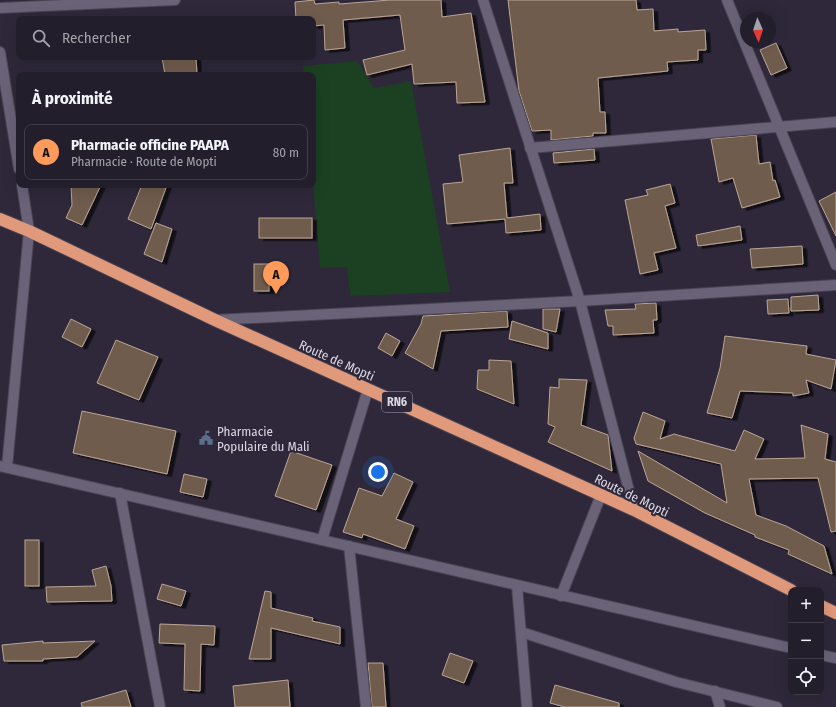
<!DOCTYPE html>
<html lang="fr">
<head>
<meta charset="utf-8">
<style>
	:root { --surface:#221e2c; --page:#2e2b38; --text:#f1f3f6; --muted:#a2a2a9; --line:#3f3c48; --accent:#ff9b5a }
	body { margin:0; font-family:"Fira Sans Condensed",sans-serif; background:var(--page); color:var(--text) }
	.controls { position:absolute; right:12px; bottom:12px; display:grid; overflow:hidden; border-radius:8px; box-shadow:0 4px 16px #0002 }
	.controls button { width:36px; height:36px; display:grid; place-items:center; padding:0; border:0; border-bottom:1px solid var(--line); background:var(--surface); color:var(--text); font:20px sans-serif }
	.compass { position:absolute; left:740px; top:12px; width:36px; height:36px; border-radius:50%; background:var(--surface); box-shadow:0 4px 16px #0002; rotate:177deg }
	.you { position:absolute; left:378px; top:472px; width:14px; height:14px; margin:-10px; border:3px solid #fff; border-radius:50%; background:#1a73e8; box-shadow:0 0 0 6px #1a73e833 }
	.badge { display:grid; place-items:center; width:26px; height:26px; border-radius:50%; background:var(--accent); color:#111; font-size:13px; font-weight:700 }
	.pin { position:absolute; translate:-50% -33px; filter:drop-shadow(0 1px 2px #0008) }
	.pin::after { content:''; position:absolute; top:21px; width:14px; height:12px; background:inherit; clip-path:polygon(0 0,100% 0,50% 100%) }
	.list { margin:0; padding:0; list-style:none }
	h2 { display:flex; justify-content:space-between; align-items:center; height:52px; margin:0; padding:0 16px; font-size:17px }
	h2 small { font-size:13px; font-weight:400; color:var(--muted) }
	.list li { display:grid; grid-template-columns:26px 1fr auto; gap:12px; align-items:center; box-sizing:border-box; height:56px; margin:0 8px 8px; padding:0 8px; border:1px solid var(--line); border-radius:8px }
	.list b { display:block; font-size:15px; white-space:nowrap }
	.list p { margin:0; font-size:13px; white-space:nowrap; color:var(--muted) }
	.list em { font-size:13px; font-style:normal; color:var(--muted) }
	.icon { flex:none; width:22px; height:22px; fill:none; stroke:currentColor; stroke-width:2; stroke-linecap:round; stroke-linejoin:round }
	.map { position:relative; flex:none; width:836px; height:707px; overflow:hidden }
	.search { position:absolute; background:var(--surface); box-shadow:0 4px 16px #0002; left:16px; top:16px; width:300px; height:44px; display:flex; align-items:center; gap:10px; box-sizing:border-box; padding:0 14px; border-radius:8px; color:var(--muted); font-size:15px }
	.panel { position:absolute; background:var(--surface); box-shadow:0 4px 16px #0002; left:16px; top:72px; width:300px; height:116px; border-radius:8px }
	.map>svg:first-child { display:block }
	.green { fill:#1c4122 }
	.building { fill:#705c4d; stroke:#bba595; filter:url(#shadow) }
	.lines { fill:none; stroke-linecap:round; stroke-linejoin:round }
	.minor-casing { stroke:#494353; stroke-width:12 }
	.highway-casing { stroke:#494353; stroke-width:14 }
	.minor { stroke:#6a6378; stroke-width:10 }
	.highway { stroke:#e1997b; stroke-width:12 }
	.labels { text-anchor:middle; stroke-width:4; stroke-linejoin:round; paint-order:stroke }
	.shield { fill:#2e283a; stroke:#a6a2b0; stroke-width:1 }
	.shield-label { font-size:12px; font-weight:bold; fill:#d9d6e2 }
	.street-label { font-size:13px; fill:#d9d6e2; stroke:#2e283a }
	.poi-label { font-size:13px; fill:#d9d6e2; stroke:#2e283a; text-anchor:start }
</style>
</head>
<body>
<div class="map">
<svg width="836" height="707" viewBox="0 0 836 707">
	<defs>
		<filter id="shadow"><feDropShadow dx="4.5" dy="2.5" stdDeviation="0" flood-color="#0009"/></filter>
	</defs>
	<rect width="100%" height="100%" fill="#2e283a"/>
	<path class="green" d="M357,61L374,88L411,81L450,292L350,296L347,267L320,268L313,182V75H304L303,66Z"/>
	<g class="building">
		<path d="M314,0L315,4L339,2V4L390,0H441L442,17L471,13L485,102L457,103L456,82L414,84L412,64L367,75L363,60L405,50L400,15L343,20L345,48L325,50L324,25L313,26V19H296L295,2Z"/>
		<path d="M508,0H636L637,10L653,9L654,31L678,29V32L705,30L706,50H698V60L667,62L668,71L598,78L600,112H605L606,133H593V136L551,140V130L532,131L519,91Z"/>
		<path d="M776,43L787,68L771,75L760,50Z"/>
		<path d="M162,57H196L197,75H165Z"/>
		<path d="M756,135L759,164L770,162L773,181L775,180L780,197L742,208L733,178L719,182L711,139Z"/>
		<path d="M510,148L513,183H504L507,218L540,214L541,230L506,233L505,219L447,224L443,184L463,182L459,155Z"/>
		<path d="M594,149L595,160L554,163L553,153Z"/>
		<path d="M670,184L675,203L665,206L676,248L654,253L658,270L640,274L625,200L648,195L646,190Z"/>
		<path d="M71,185H101L82,225L66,218L72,205Z"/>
		<path d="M142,185H167L151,229L128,219Z"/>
		<path d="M836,192V236L819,201Z"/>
		<rect x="259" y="218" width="53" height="20"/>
		<path d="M156,223L172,229L162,262L144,254Z"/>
		<path d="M740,226L742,240L698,246L696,235Z"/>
		<path d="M802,246L803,264L752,268L750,249Z"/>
		<rect x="254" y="264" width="15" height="27"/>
		<path d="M818,295L819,310L791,311V297Z"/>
		<path d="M788,299L789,313L768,314L767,300Z"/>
		<path d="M656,303L657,320H653L654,333L613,335V326H608L605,310L636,309L635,304Z"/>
		<path d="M543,309H560L556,332L543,329Z"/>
		<path d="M507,311L508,327L441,331L433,369L405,353L421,324L423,316Z"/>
		<path d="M71,319L91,329L82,347L62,337Z"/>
		<path d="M512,321L548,333V349L509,339Z"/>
		<path d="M386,333L400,341L392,356L378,348Z"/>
		<path d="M725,336L807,346L806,354L836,360L831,389L806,380L809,393L793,396V393L740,391L732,418L707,413L720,368Z"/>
		<path d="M116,340L158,357L139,400L97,383Z"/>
		<path d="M489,360L511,361L514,404L477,389L478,370H489Z"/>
		<path d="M559,379L587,380L581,425L608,435L612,471L548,442L555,427L548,424L550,387L559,388Z"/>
		<path d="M82,411L176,431L167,474L73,453Z"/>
		<path d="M643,412L665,421L660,439L674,434L735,451L744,430L764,439L755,459L805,458L801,425L828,434L825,459L836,462V531L831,532L818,478L749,479L756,515L786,526L824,546L832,574L788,554L789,550L755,537V535L705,513L648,481L638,451L727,503L721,464L636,444L634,438Z"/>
		<path d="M291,451L332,465L316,510L275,496Z"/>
		<path d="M394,473L413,482L396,519L414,526L405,549L363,534L362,538L343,532L359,488L382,496Z"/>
		<path d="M184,474L207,479L203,497L180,492Z"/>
		<rect x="25" y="540" width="14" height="46"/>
		<path d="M106,566L111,586L112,601L47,602L46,587L96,586L92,570Z"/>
		<path d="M162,584L186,591L181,606L157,599Z"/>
		<path d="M265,591L271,592V608L313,618L312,621L340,627V644L271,628V659H249Z"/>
		<path d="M160,624L215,626L214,645L201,644L200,691L184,690L185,644L159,643Z"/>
		<path d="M43,641V643L95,641L77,657L43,659V661H4L2,645Z"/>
		<path d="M450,653L473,661L464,683L442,675Z"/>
		<path d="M368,663H383L386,707H372Z"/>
		<path d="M288,680L290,707H235L233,686Z"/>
		<path d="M555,685L619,703V707H565L550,703Z"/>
		<path d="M126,690L131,707H82L81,703Z"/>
	</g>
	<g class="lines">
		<defs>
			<g id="minor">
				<path d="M483,0L580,301L634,510"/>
				<path d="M727,0L836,265"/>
				<path d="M0,8L175,0"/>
				<path d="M0,52L19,169"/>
				<path d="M530,148L836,122"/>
				<path d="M215,320L580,301L836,285"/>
				<path d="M0,466L791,648"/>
				<path d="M7,467L29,231L22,185"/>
				<path d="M120,493L160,707"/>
				<path d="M322,540L368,389"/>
				<path d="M349,546L366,707"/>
				<path d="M517,586L527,707"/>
				<path d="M561,596L601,495"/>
				<path d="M521,632L676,682L777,707"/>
				<path d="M821,655L836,658"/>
				<path d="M715,691L720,707"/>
			</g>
			<g id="highway">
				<path d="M0,219L29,231L215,320L634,510L791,590"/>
				<path d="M821,606L836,613"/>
			</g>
		</defs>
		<use href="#minor" class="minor-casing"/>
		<use href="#highway" class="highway-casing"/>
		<use href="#minor" class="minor"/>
		<use href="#highway" class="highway"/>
	</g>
	<defs>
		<symbol id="civic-bare" viewBox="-9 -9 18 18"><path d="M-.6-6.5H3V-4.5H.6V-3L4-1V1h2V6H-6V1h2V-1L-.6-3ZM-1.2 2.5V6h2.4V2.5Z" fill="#5c6f8a" stroke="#2e283a" stroke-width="2.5" paint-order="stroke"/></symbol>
	</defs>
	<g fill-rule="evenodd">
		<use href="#civic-bare" x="196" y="428" width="20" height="20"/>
	</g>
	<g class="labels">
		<rect class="shield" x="382" y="392" width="30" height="20" rx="3"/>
		<g class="shield-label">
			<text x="397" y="406">RN6</text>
		</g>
		<g class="street-label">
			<text transform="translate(337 360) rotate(24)" y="5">Route de Mopti</text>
			<text transform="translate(632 495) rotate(26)" y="5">Route de Mopti</text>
		</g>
		<g class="poi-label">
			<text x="217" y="436">Pharmacie<tspan x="217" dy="15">Populaire du Mali</tspan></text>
		</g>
	</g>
</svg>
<div class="controls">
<button>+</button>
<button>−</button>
<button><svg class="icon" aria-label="locate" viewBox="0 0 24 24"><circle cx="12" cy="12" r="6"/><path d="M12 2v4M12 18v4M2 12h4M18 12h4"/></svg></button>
</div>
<svg class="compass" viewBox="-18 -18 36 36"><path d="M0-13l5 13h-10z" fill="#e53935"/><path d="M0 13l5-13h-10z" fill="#a2a2a9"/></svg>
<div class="you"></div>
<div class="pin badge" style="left:276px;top:294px">A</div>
<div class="search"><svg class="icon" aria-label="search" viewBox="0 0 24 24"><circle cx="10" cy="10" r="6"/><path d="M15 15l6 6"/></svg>Rechercher</div>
<section class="panel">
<h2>À proximité<small></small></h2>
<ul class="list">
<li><span class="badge">A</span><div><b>Pharmacie officine PAAPA</b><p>Pharmacie · Route de Mopti</p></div><em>80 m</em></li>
</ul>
</section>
</div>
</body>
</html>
